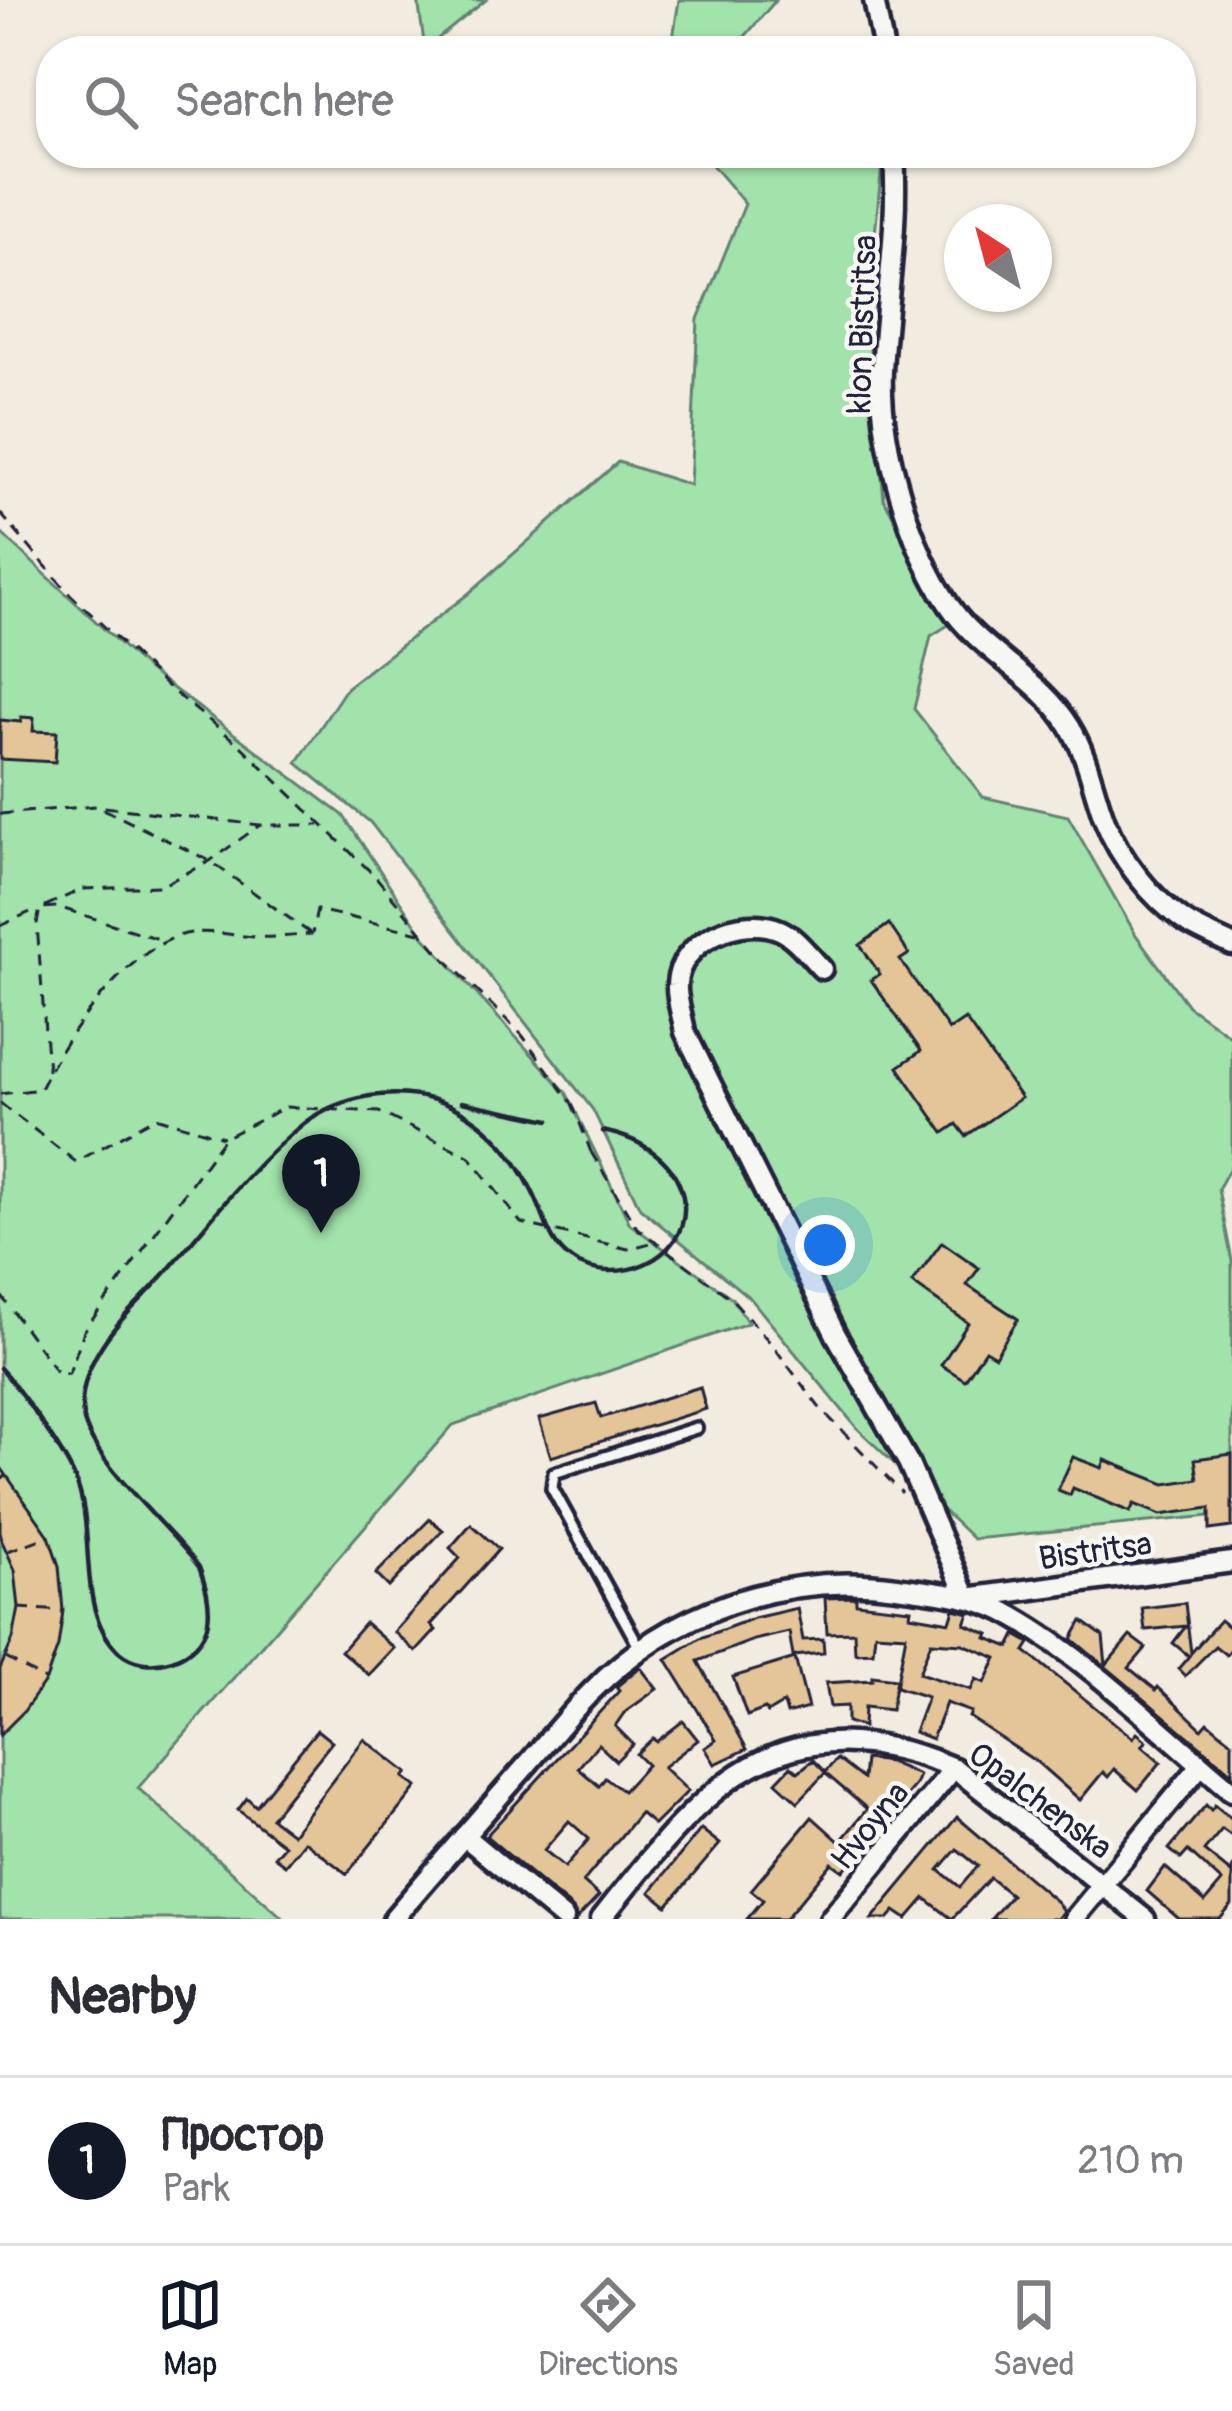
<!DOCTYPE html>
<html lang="en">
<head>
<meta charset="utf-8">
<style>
	:root { --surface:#fff; --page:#f7f7f7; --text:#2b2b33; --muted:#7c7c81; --line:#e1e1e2; --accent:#111827 }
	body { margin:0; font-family:Pangolin,sans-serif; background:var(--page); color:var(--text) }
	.compass { position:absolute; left:944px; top:204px; width:108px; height:108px; border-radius:50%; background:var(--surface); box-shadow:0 3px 9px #0004; rotate:324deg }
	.you { position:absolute; left:825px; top:1245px; width:42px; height:42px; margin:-30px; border:9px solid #fff; border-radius:50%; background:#1a73e8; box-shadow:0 0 0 18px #1a73e833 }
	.badge { display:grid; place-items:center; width:78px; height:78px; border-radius:50%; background:var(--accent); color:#fff; font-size:39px; font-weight:700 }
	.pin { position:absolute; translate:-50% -99px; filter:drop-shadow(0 3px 6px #0008) }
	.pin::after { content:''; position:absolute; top:63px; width:42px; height:36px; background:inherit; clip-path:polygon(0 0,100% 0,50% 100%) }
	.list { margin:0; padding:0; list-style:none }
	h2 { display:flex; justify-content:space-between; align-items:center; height:156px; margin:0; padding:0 48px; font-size:51px }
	h2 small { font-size:39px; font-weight:400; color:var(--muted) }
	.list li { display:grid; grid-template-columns:78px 1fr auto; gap:36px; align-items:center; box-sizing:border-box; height:168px; padding:0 48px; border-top:3px solid var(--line) }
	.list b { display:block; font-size:45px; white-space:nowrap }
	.list p { margin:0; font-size:39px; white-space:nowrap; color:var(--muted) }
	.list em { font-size:39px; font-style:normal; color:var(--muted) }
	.icon { flex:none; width:66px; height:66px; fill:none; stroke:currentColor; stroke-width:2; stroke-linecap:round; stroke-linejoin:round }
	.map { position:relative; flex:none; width:1232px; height:1919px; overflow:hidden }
	.search { position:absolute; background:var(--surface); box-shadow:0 3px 9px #0004; left:36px; right:36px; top:36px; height:132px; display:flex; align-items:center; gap:30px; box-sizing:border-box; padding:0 42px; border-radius:48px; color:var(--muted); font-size:45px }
	.sheet { height:324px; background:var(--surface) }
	nav { display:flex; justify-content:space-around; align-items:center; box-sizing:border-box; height:168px; border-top:3px solid var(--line); background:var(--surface); font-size:33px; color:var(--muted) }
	nav a { display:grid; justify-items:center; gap:6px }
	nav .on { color:var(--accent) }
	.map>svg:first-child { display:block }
	.green { fill:#a2e2ab; stroke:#628273; stroke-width:3 }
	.building { fill:#e3c597; stroke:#22223b; stroke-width:3; fill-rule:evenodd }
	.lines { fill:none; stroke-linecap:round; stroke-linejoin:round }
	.service-casing { stroke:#22223b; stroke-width:18 }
	.minor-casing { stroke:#22223b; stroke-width:27 }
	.path { stroke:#22223b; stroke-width:3; stroke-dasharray:12 9; stroke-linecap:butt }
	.service { stroke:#f6f6f2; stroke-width:9 }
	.minor { stroke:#f6f6f2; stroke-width:18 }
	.rail { stroke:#22223b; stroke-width:4.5 }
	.path-bridge { stroke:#22223b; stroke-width:3; stroke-dasharray:12 9; stroke-linecap:butt }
	.labels { text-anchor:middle; stroke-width:9; stroke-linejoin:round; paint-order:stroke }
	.street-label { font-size:33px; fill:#22223b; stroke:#f6f6f2 }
</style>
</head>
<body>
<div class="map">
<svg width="1232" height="1919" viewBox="0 0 1232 1919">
	<rect width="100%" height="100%" fill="#f2ece0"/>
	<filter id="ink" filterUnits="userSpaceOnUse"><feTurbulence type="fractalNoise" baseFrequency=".00833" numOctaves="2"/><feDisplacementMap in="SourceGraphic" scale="24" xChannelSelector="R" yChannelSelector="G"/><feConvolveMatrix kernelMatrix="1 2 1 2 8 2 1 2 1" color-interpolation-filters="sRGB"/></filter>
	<g filter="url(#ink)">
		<g class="green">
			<path d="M418,0H486L425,49Z"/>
			<path d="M679,0H776L742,40L749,51H671Z"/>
			<path d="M702,153H883L867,317L884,499L950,624L931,636L914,709L983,797L1068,816L1136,935L1188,1006L1232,1037V1164L1218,1189L1232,1261V1514L973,1539L856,1427L751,1299L640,1208L593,1110L370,822L297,763L347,687L468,594L618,462L690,485L698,319L745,204Z"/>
			<path d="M0,532L147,669L343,815L422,934L566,1092L630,1224L732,1298L748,1323L453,1425L138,1788L284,1919H0Z"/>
		</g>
		<g class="building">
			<path d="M21,717L34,718L33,731L57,732L55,762L0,759V720L21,722Z"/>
			<path d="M889,924L909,954L900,960L949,1030L965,1019L1021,1098L966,1136L957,1124L944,1133L898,1067L921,1051L871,980L880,974L860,945Z"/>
			<path d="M942,1242L979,1268L967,1285L1018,1319L995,1356L985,1350L965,1380L941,1365L968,1323L912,1283Z"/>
			<path d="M700,1387L706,1409L551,1457L539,1419L596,1403L601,1418Z"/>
			<path d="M1232,1454V1527L1210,1530V1508L1161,1515L1134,1504L1130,1512L1073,1488L1070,1495L1058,1490L1073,1457L1102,1468L1105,1460L1165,1484L1198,1479L1195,1459Z"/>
			<path d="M0,1466L49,1536L59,1566L63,1611L58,1646L46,1680L24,1711L0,1735V1669L13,1639L19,1608L15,1570L0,1537Z"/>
			<path d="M430,1519L443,1530L389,1587L376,1574Z"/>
			<path d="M471,1524L499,1549L431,1625L436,1630L416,1652L394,1632L460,1558L450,1548Z"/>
			<path d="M856,1597V1603L911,1609L910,1615L950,1622L954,1609L962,1611L969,1613L965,1624L989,1634L987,1638L1010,1647L1016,1635L1030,1643L1025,1651L1133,1738L1137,1733L1147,1741L1142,1746L1161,1762L1138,1790L1114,1769L1108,1777L1103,1772L1080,1800L1038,1763L969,1717L971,1712L946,1703L932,1739L914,1732L927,1697L896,1687L906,1635L875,1633L873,1652L855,1653L854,1632L827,1633L825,1598ZM931,1642L963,1644L997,1658L985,1683L976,1679L971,1690L919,1673Z"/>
			<path d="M1185,1603L1191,1653L1220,1620L1232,1630V1648L1226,1655L1215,1646L1185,1676L1178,1669L1189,1656L1173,1643L1186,1626L1145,1630L1142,1608Z"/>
			<path d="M797,1608L803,1640L823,1639L824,1653L793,1656L789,1632L754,1640L698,1661L747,1749L715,1764L705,1748L716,1740L666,1659L700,1638L754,1618Z"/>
			<path d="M1082,1621L1103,1636L1106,1665L1130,1636L1146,1648L1129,1668L1156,1690L1158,1687L1202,1729L1208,1722L1232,1742V1773L1072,1639Z"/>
			<path d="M365,1623L394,1648L369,1675L341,1651Z"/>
			<path d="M795,1658L808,1708L787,1714L784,1703L767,1713L765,1709L747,1716L733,1677Z"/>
			<path d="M640,1667L657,1689L624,1713L615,1726L633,1744L616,1761L598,1744L578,1768L599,1786L605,1778L623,1791L647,1765L636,1754L653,1738L656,1742L683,1721L698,1740L663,1767L688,1791L654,1825L640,1813L583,1882L599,1896L577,1919L573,1909L486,1836L619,1691L616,1687ZM569,1821L589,1839L565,1867L544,1850Z"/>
			<path d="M872,1676L896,1679L891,1710L864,1707L863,1727L847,1722V1706L830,1707L826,1683L872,1680Z"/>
			<path d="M317,1730L332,1742L271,1818L292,1834L364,1739L408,1773L404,1777L417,1787L347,1874L304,1841L285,1865L274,1857L284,1845L238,1810L247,1798L256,1806Z"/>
			<path d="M837,1759L863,1779L865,1759L889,1762L919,1775L915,1785L843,1871L832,1863L785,1919H747L763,1900L751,1890L812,1817L840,1842L867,1809L825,1773L798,1802L776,1782L791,1766L798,1772L813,1760L825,1772Z"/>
			<path d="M1206,1805L1211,1810L1215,1805L1232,1819V1836L1222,1829L1204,1851L1230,1872L1232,1869V1905L1220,1919H1179L1147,1891L1165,1867L1205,1902L1222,1882L1188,1851L1181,1859L1169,1849Z"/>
			<path d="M957,1817L1057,1902L1063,1911L1057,1919H991L1011,1895L990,1878L952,1919L925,1898L907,1919L895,1911L888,1919H872ZM957,1849L978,1866L960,1887L939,1870Z"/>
			<path d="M701,1829L720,1844L667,1906L650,1892Z"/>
		</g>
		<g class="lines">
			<defs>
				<path id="service" d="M641,1650L552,1488L554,1473L696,1428"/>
				<g id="minor">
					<path d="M874,0L884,51"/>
					<path d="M894,153C899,227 886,298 882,371C879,442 909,546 949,605C981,653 1040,677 1070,727C1088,756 1093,790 1105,821C1119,857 1151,898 1183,920C1197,930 1216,937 1232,945"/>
					<path d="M822,969C810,957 796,937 780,930C742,913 678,941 677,985C676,1000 683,1018 685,1032L836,1335L908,1462L967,1598L1232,1562"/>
					<path d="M464,1836L564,1919"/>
					<path d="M393,1919C436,1868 480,1818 524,1768C546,1743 567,1716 591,1692C669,1611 785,1571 897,1587C932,1592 971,1595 1003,1611C1081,1652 1163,1734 1232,1791"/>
					<path d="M601,1919C703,1790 775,1695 954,1768L1145,1919"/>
					<path d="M830,1919L954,1768"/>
					<path d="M1074,1919L1201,1765"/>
				</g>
			</defs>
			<use href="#service" class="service-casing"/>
			<use href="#minor" class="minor-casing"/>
			<g class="path">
				<path d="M0,513L68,592L170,689L241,746L376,877L437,951L522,1035L572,1103"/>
				<path d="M103,809L210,861L310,933"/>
				<path d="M0,814L96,806L260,825H320"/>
				<path d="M45,906L83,889L161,886L210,861L260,825"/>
				<path d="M0,926L37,909"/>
				<path d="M48,1071L37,924L40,908L58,907L162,940"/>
				<path d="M0,1094L40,1089C64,1037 131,942 191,933C211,930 235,936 256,937C274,938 293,936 312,934L317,910L420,933"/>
				<path d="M0,1103L76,1162L156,1117L223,1137"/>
				<path d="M591,1152L637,1228L733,1300L774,1347L819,1407L902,1493"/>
				<path d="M0,1294L58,1374L69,1373L84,1331L224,1138L286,1107L379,1112L470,1157L521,1223L628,1249L654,1242"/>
				<path d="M0,1481L7,1475"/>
				<path d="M8,1551L49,1536"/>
				<path d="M19,1608L63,1611"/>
				<path d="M6,1658L45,1680"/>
			</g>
			<use href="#service" class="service"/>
			<use href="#minor" class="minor"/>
			<g class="rail">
				<path d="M461,1102L550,1120"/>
				<path d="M0,1368C20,1390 62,1449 74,1476C99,1531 73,1609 119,1652C147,1677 202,1659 208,1621C211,1603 205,1584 199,1567C170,1527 92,1463 83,1416C79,1392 89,1366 101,1347C118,1319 146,1296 167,1271C210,1221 252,1165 303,1124C322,1109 347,1100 370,1096C448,1085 503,1128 535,1197C546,1220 549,1243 571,1259C614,1289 688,1260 684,1204C680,1161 640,1138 602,1131"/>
			</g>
			<path class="path-bridge" d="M572,1103L591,1152"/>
		</g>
	</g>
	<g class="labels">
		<g class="street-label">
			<text transform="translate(861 324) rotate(-88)" y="12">klon Bistritsa</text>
			<text transform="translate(1095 1550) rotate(-8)" y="12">Bistritsa</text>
			<text transform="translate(1041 1800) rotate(37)" y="12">Opalchenska</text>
			<text transform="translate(869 1825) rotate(-51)" y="12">Hvoyna</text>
		</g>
	</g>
</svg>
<svg class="compass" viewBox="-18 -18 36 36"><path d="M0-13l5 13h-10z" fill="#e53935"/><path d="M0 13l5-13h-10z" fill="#7c7c81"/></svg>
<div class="you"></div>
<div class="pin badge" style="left:321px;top:1233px">1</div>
<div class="search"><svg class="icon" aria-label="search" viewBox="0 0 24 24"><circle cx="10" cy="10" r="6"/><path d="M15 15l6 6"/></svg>Search here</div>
</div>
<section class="sheet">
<h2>Nearby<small></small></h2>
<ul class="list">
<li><span class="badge">1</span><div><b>Простор</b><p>Park</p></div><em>210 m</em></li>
</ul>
</section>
<nav>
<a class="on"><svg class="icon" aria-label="map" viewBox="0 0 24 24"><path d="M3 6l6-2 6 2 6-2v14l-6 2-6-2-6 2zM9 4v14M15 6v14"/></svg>Map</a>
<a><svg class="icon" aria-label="directions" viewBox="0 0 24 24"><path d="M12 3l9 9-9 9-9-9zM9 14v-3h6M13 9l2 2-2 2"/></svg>Directions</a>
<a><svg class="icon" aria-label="saved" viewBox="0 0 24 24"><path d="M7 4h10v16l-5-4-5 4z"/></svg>Saved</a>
</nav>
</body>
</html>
